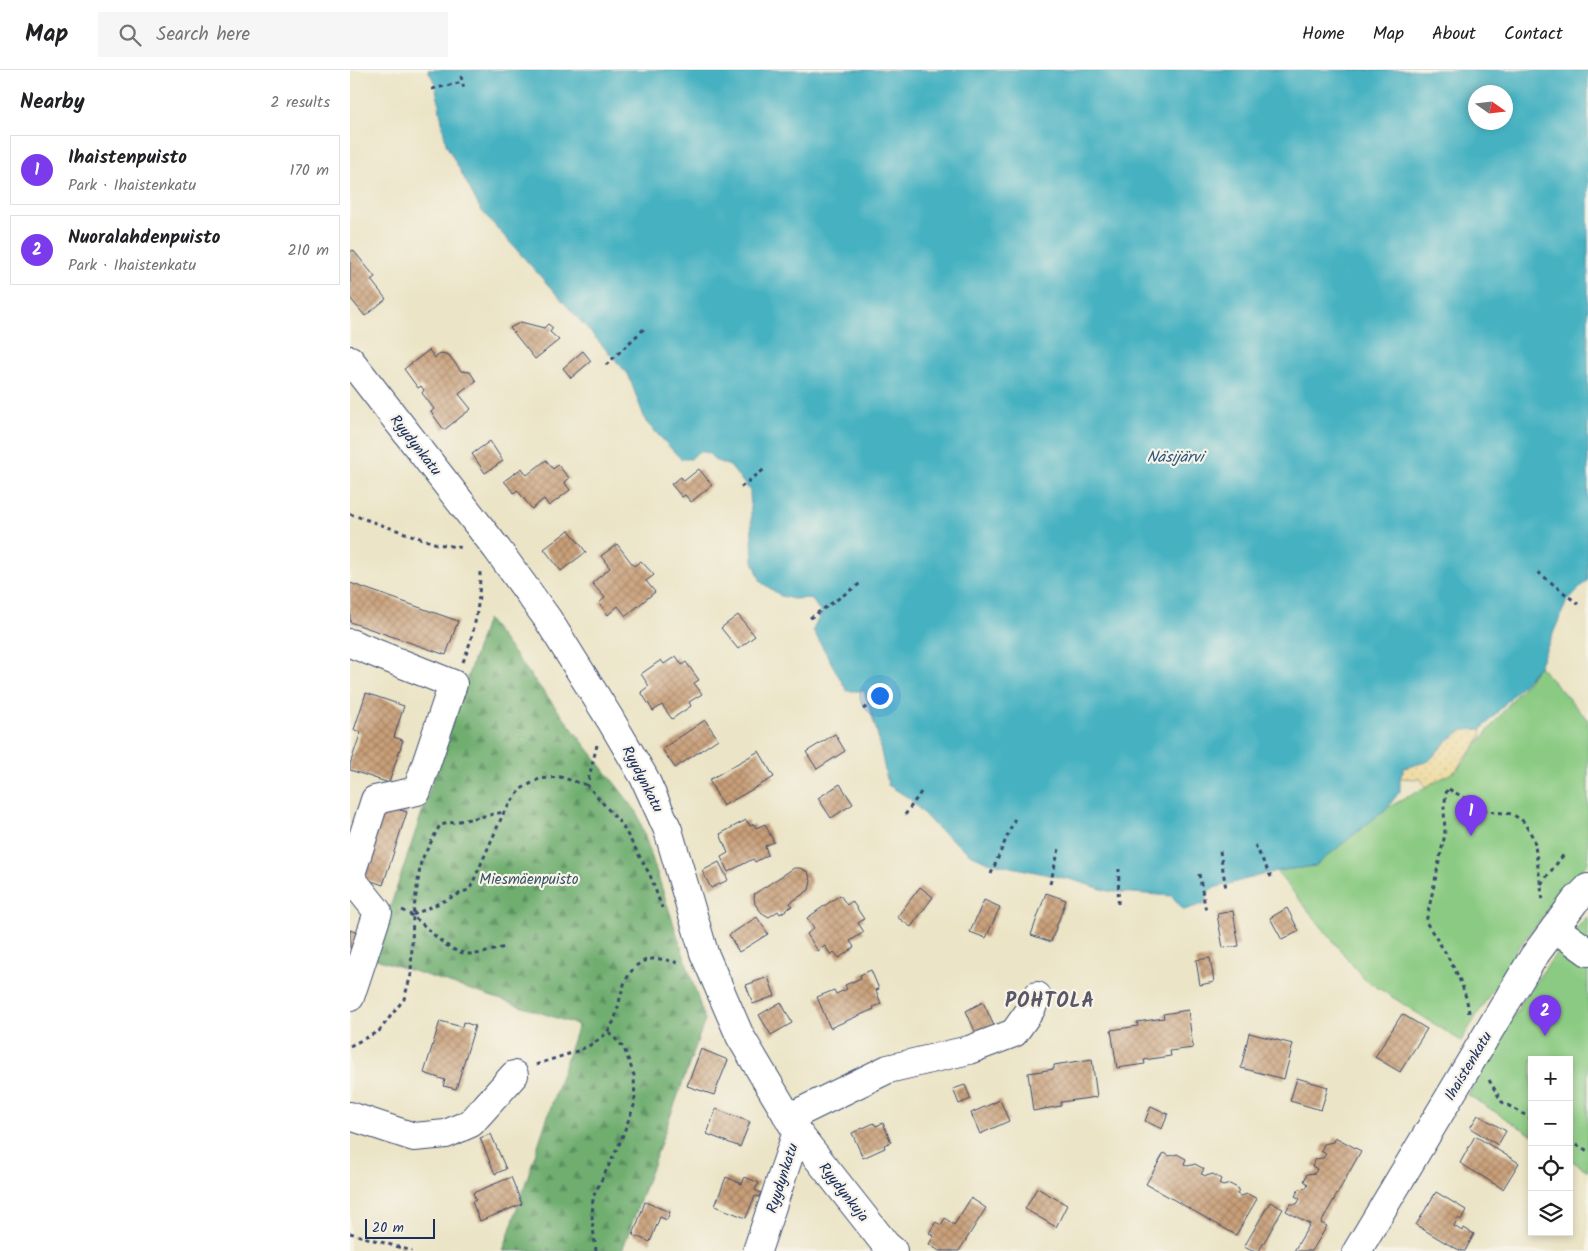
<!DOCTYPE html>
<html lang="en">
<head>
<meta charset="utf-8">
<style>
	:root { --surface:#fff; --page:#f6f6f6; --text:#202124; --muted:#757577; --line:#e0e0e0; --accent:#7c3aed }
	body { margin:0; font-family:Kalam,sans-serif; background:var(--page); color:var(--text) }
	.controls { position:absolute; right:15px; bottom:15px; display:grid; overflow:hidden; border-radius:0px; box-shadow:0 2px 8px #0003 }
	.controls button { width:45px; height:45px; display:grid; place-items:center; padding:0; border:0; border-bottom:1px solid var(--line); background:var(--surface); color:var(--text); font:25px sans-serif }
	.compass { position:absolute; left:1118px; top:15px; width:45px; height:45px; border-radius:50%; background:var(--surface); box-shadow:0 2px 8px #0003; rotate:104deg }
	.scale { position:absolute; left:15px; bottom:12px; width:70px; box-sizing:border-box; padding-left:5px; border:2px solid #1b2f5e; border-top:0; font-size:14px; line-height:18px; white-space:nowrap; color:#1b2f5e; -webkit-text-stroke:4px #f7f3e8; paint-order:stroke }
	.you { position:absolute; left:529px; top:625px; width:18px; height:18px; margin:-12px; border:4px solid #fff; border-radius:50%; background:#1a73e8; box-shadow:0 0 0 8px #1a73e833 }
	.badge { display:grid; place-items:center; width:32px; height:32px; border-radius:50%; background:var(--accent); color:#fff; font-size:16px; font-weight:700 }
	.pin { position:absolute; translate:-50% -41px; filter:drop-shadow(0 1px 2px #0008) }
	.pin::after { content:''; position:absolute; top:26px; width:18px; height:15px; background:inherit; clip-path:polygon(0 0,100% 0,50% 100%) }
	.list { margin:0; padding:0; list-style:none }
	h2 { display:flex; justify-content:space-between; align-items:center; height:65px; margin:0; padding:0 20px; font-size:21px }
	h2 small { font-size:16px; font-weight:400; color:var(--muted) }
	.list li { display:grid; grid-template-columns:32px 1fr auto; gap:15px; align-items:center; box-sizing:border-box; height:70px; margin:0 10px 10px; padding:0 10px; border:1px solid var(--line); border-radius:0px }
	.list b { display:block; font-size:19px; white-space:nowrap }
	.list p { margin:0; font-size:16px; white-space:nowrap; color:var(--muted) }
	.list em { font-size:16px; font-style:normal; color:var(--muted) }
	.icon { flex:none; width:28px; height:28px; fill:none; stroke:currentColor; stroke-width:2; stroke-linecap:round; stroke-linejoin:round }
	.map { position:relative; flex:none; width:1238px; height:1181px; overflow:hidden }
	header { display:flex; align-items:center; gap:30px; box-sizing:border-box; height:70px; padding:0 25px; background:var(--surface); border-bottom:1px solid var(--line) }
	header strong { font-size:24px }
	nav { display:flex; gap:28px; margin-inline-start:auto; font-size:18px }
	.search { width:350px; height:45px; background:var(--page); display:flex; align-items:center; gap:12px; box-sizing:border-box; padding:0 18px; border-radius:0px; color:var(--muted); font-size:19px }
	main { display:flex }
	aside { flex:1; background:var(--surface) }
	.map>svg:first-child { display:block }
	.forest { fill:url(#forest-firs); stroke:#456e67 }
	.sand { fill:url(#sand-dots); stroke:#84847e }
	.park { fill:#8aca82; stroke:#527c70 }
	.water { fill:#45b1c1; stroke:#307090; fill-rule:evenodd }
	.building { fill:url(#building-cross-hatch) }
	.lines { fill:none; stroke-linecap:round; stroke-linejoin:round }
	.minor-casing { stroke:#3a4a6e; stroke-width:30 }
	.path { stroke:#3a4a6e; stroke-width:3; stroke-dasharray:4 4; stroke-linecap:butt }
	.minor { stroke:#fff; stroke-width:28 }
	.labels { text-anchor:middle; stroke-width:4.5; stroke-linejoin:round; paint-order:stroke }
	.street-label { font-size:15px; fill:#1b2f5e; stroke:#f7f3e8 }
	.park-label { font-size:15px; fill:#375667; stroke:#f7f3e8 }
	.water-label { font-size:16px; font-style:italic; fill:#28567c; stroke:#f7f3e8 }
	.district-label { font-size:20px; font-weight:bold; letter-spacing:1px; fill:#585667; stroke:#f7f3e8 }
</style>
</head>
<body>
<header>
<strong>Map</strong>
<div class="search"><svg class="icon" aria-label="search" viewBox="0 0 24 24"><circle cx="10" cy="10" r="6"/><path d="M15 15l6 6"/></svg>Search here</div>
<nav><a>Home</a><a>Map</a><a>About</a><a>Contact</a></nav>
</header>
<main>
<aside>
<h2>Nearby<small>2 results</small></h2>
<ul class="list">
<li><span class="badge">1</span><div><b>Ihaistenpuisto</b><p>Park · Ihaistenkatu</p></div><em>170 m</em></li>
<li><span class="badge">2</span><div><b>Nuoralahdenpuisto</b><p>Park · Ihaistenkatu</p></div><em>210 m</em></li>
</ul>
</aside>
<div class="map">
<svg width="1238" height="1181" viewBox="0 0 1238 1181">
	<defs>
		<pattern id="forest-firs" width="22" height="20" patternUnits="userSpaceOnUse" patternTransform="scale(1.25)"><rect width="22" height="20" fill="#6fae70"/><path d="M5 1l3.5 6h-7zM16 11l3.5 6h-7z" fill="#5a8e5f"/></pattern>
		<pattern id="sand-dots" width="8" height="8" patternUnits="userSpaceOnUse" patternTransform="scale(1.25)"><rect width="8" height="8" fill="#eeda9e"/><path d="M2 2h.1M6 6h.1" fill="none" stroke="#ccbb8a" stroke-width="1.8" stroke-linecap="round"/></pattern>
		<pattern id="building-cross-hatch" width="8" height="8" patternUnits="userSpaceOnUse" patternTransform="scale(1.25)"><rect width="8" height="8" fill="#c99f78"/><path d="M0 0l8 8M0 8l8-8" fill="none" stroke="#a28266"/></pattern>
	</defs>
	<rect width="100%" height="100%" fill="#f7f3e8"/>
	<filter id="ink" filterUnits="userSpaceOnUse"><feTurbulence type="fractalNoise" baseFrequency=".02" numOctaves="2"/><feDisplacementMap in="SourceGraphic" scale="10" xChannelSelector="R" yChannelSelector="G"/><feConvolveMatrix kernelMatrix="1 2 1 2 8 2 1 2 1" color-interpolation-filters="sRGB"/></filter>
	<filter id="wash" filterUnits="userSpaceOnUse"><feTurbulence type="fractalNoise" baseFrequency=".0096" numOctaves="4" result="noise"/><feDisplacementMap in="SourceGraphic" scale="20" xChannelSelector="R" yChannelSelector="G"/><feGaussianBlur stdDeviation="1.12" result="paint"/><feColorMatrix in="noise" values="0 0 0 0 0 0 0 0 0 0 0 0 0 0 0 0 0 1.4 0 .05"/><feComposite in="paint" operator="in"/></filter>
	<g filter="url(#wash)">
		<rect width="100%" height="100%" fill="#ebe4c6"/>
		<path class="forest" d="M137,549L287,742L355,950L272,1181H153L228,955L23,888Z"/>
		<path class="sand" d="M1132,659L1131,667L1121,682L1114,687L1107,700L1076,718L1071,709L1050,708L1054,698L1079,691L1098,670L1113,660Z"/>
		<g class="park">
			<path d="M1189,596L1238,650V793L1222,810L1168,878L1111,971L1014,909L926,801L965,796L1037,738L1107,700Z"/>
			<path d="M1238,846V1101L1219,1089V990H1182V1065L1118,1025C1154,962 1188,899 1238,846Z"/>
		</g>
		<path class="water" d="M78,0H1238V510L1217,531L1189,596L1132,659L1113,660L1098,670L1079,691L1054,698L1050,708V721L1037,738L965,796L926,801L860,819L854,834L834,840L822,826L758,821L723,810L638,792L620,784L586,757L559,728L538,715L527,662L514,621H497L463,560L471,543L461,528L443,529L431,526L411,512L403,491L400,421L380,396L364,390C360,383 356,381 348,382L341,389H331L296,352L278,304L131,140L96,74L85,13ZM1126,22H1156V52H1126Z"/>
		<g id="blocks">
			<g class="building">
				<path d="M3,180L25,207L21,210L36,229L15,246L0,228V182Z"/>
				<path d="M171,252L194,258L198,254L203,258L200,262L209,270L185,289L160,258Z"/>
				<path d="M79,280L85,288L91,283L99,285L111,301L120,302L126,311L109,324L121,339L94,360L81,342L84,339L72,323L74,320L71,316L68,318L54,299Z"/>
				<path d="M233,281L241,291L221,308L213,298Z"/>
				<path d="M140,371L153,391L135,403L122,384Z"/>
				<path d="M196,390L203,399L208,395L219,408L214,412L220,420L199,436L194,429L182,439L167,420L164,423L154,411L172,398L177,405Z"/>
				<path d="M349,399L362,415L341,432L335,425L332,427L321,414L331,407L334,411Z"/>
				<path d="M219,460L236,482L211,501L194,479Z"/>
				<path d="M267,474L284,496L291,491L304,505L296,511L305,522L276,546L268,536L258,545L249,533L255,528L242,513L260,498L251,486Z"/>
				<path d="M0,513L108,551L96,585L0,552Z"/>
				<path d="M388,545L405,566L388,579L371,558Z"/>
				<path d="M326,586L332,595L336,592L349,610L344,613L352,624L339,632L341,636L322,649L312,635L303,641L291,622L299,616L291,604L311,590L314,594Z"/>
				<path d="M16,623L54,636L44,667L53,670L39,713L0,700V694L11,662L4,660Z"/>
				<path d="M355,650L368,669L325,698L312,679Z"/>
				<path d="M485,664L495,681L467,699L456,682Z"/>
				<path d="M409,681L424,707L373,736L359,710Z"/>
				<path d="M490,714L503,734L481,748L468,728Z"/>
				<path d="M33,735L57,742L33,815L10,807Z"/>
				<path d="M396,750L400,756L404,754L406,758L415,754L424,772L415,776L418,785L405,792L403,789L378,802L371,787L378,783L370,764Z"/>
				<path d="M369,792L378,810L361,818L352,801Z"/>
				<path d="M444,798H450L458,802L461,811L459,820L440,833L442,836L430,844L428,841L419,847L412,843L405,834L404,827L405,826L404,824Z"/>
				<path d="M570,817L583,827L561,857L547,847Z"/>
				<path d="M696,823L716,830L701,872L681,865Z"/>
				<path d="M490,825L497,835L502,831L514,849L508,853L514,862L500,871L504,877L489,888L484,882L481,885L475,876L468,881L457,864L464,858L457,848Z"/>
				<path d="M634,830L650,837L636,868L620,862Z"/>
				<path d="M937,838L949,861L932,870L920,848Z"/>
				<path d="M883,841L889,876L873,878L867,844Z"/>
				<path d="M407,847L418,864L389,882L379,865Z"/>
				<path d="M0,860L16,866L11,881L0,878Z"/>
				<path d="M860,888L864,912L850,915L846,890Z"/>
				<path d="M521,900L529,919L526,920L531,934L523,937L524,939L480,958L467,927L484,920L486,924L497,919L495,915L511,908L510,905Z"/>
				<path d="M418,907L425,926L403,934L396,915Z"/>
				<path d="M431,932L442,953L421,965L409,945Z"/>
				<path d="M633,932L645,958L627,966L616,941Z"/>
				<path d="M838,940L843,978L820,981L821,986L794,990L795,994L767,998L761,960L788,956L787,952L814,948L813,944Z"/>
				<path d="M1052,944L1077,959L1050,1002L1025,987Z"/>
				<path d="M90,951L112,957L113,952L125,956L106,1019L93,1016L95,1010L74,1003Z"/>
				<path d="M899,963L943,974L934,1009L891,998Z"/>
				<path d="M351,979L378,990L364,1025L337,1016Z"/>
				<path d="M742,989L747,1027L711,1032V1036L683,1041L678,1003L704,999V995Z"/>
				<path d="M947,1008L978,1017L971,1040L940,1031Z"/>
				<path d="M615,1015L621,1029L609,1034L603,1019Z"/>
				<path d="M650,1030L659,1051L630,1064L621,1043Z"/>
				<path d="M801,1036L818,1044L812,1059L795,1051Z"/>
				<path d="M366,1039L400,1052L390,1077L357,1064Z"/>
				<path d="M1128,1045L1156,1061L1148,1075L1120,1058Z"/>
				<path d="M524,1053L526,1056L533,1053L541,1072L534,1075L535,1078L513,1088L502,1063Z"/>
				<path d="M141,1064L156,1099L145,1104L130,1068Z"/>
				<path d="M1125,1066L1169,1093L1153,1119L1110,1093Z"/>
				<path d="M985,1067L1011,1081L971,1153L977,1156L962,1181H944L960,1154L936,1141L940,1134H947L950,1129L945,1126L949,1119L956,1118L958,1114L954,1111L957,1104L965,1103L967,1099L962,1096L966,1089L973,1088L976,1084L971,1081L974,1074L983,1072Z"/>
				<path d="M814,1083L820,1086L827,1084L836,1089L834,1094L838,1096L845,1094L854,1099L851,1104L856,1106L863,1104L871,1109L869,1114L873,1116L880,1114L889,1119L887,1124L890,1126L898,1124L907,1129L886,1165L796,1114Z"/>
				<path d="M161,1107L172,1134L130,1151L122,1132L126,1130L123,1123Z"/>
				<path d="M376,1107L392,1114L395,1107L409,1113L405,1120L411,1123L409,1127L405,1126L396,1148L365,1136Z"/>
				<path d="M687,1118L717,1135L706,1157L675,1139Z"/>
				<path d="M1086,1122L1116,1140L1111,1150L1108,1148L1104,1156L1112,1161L1114,1158L1124,1164L1115,1181H1111L1096,1173L1066,1155Z"/>
				<path d="M621,1128L636,1138L609,1181H589L579,1174L584,1166L579,1163L586,1152L591,1155L595,1148L604,1155Z"/>
				<path d="M295,1132L320,1142L317,1150L310,1147L300,1172L283,1165Z"/>
				<path d="M920,1132L933,1139L909,1181H902L894,1177Z"/>
			</g>
		</g>
	</g>
	<g filter="url(#ink)">
		<use href="#blocks" fill-opacity="0" stroke="#3a4a6e" stroke-width="1"/>
		<g class="lines">
			<defs>
				<g id="minor">
					<path d="M0,290L147,479L197,548L260,649L294,707L318,760L354,883L390,966L447,1062L407,1181"/>
					<path d="M0,573L103,614L67,721L25,730L0,807"/>
					<path d="M0,807L28,842L0,927"/>
					<path d="M1205,858L1238,882"/>
					<path d="M0,1046L64,1067L96,1064L121,1053L164,1005"/>
					<path d="M438,1048L538,999L619,980L664,963L681,939L687,926"/>
					<path d="M447,1062L536,1175L543,1181"/>
					<path d="M1007,1181L1184,886L1225,831L1238,818"/>
				</g>
			</defs>
			<use href="#minor" class="minor-casing"/>
			<g class="path">
				<path d="M111,6L114,19"/>
				<path d="M82,19L113,12"/>
				<path d="M256,295L296,257"/>
				<path d="M391,417L416,398"/>
				<path d="M0,444L87,474L114,478"/>
				<path d="M1188,502L1228,534"/>
				<path d="M460,548L511,513"/>
				<path d="M113,592C125,563 130,532 130,501"/>
				<path d="M513,639L542,621"/>
				<path d="M247,675L237,715L272,755L300,805L312,838"/>
				<path d="M555,745L571,722"/>
				<path d="M905,775L922,809"/>
				<path d="M870,781L876,819"/>
				<path d="M641,804L665,748"/>
				<path d="M849,804L856,841"/>
				<path d="M700,814L709,779"/>
				<path d="M1191,814L1215,783"/>
				<path d="M768,834L769,799"/>
				<path d="M52,840C77,851 91,882 120,884C131,885 145,879 155,877"/>
				<path d="M63,845L120,819L154,742L171,719L189,709L210,707L237,715"/>
				<path d="M1119,943C1115,909 1094,881 1076,852L1095,764L1094,738L1097,718L1137,741L1162,744L1173,751L1184,769L1193,831"/>
				<path d="M0,976L29,961L54,929L61,905L63,845L71,791L90,755L154,742"/>
				<path d="M186,995C210,985 238,982 256,963C273,945 265,918 285,897C299,884 315,889 331,894"/>
				<path d="M1139,1010L1152,1032L1182,1049"/>
				<path d="M1219,1071L1238,1081"/>
				<path d="M0,1163L62,1181"/>
				<path d="M246,1181L242,1150L243,1127L269,1075L285,1033L284,1005L274,978L258,961"/>
			</g>
			<use href="#minor" class="minor"/>
		</g>
	</g>
	<g class="labels">
		<g class="street-label">
			<text transform="translate(66 375) rotate(52)" y="5">Ryydynkatu</text>
			<text transform="translate(293 709) rotate(63)" y="5">Ryydynkatu</text>
			<text transform="translate(1118 996) rotate(-59)" y="5">Ihaistenkatu</text>
			<text transform="translate(432 1108) rotate(-72)" y="5">Ryydynkatu</text>
			<text transform="translate(494 1122) rotate(52)" y="5">Ryydynkuja</text>
		</g>
		<g class="park-label">
			<text x="179" y="814">Miesmäenpuisto</text>
		</g>
		<g class="water-label">
			<text x="825" y="392">Näsijärvi</text>
		</g>
		<g class="district-label">
			<text x="700" y="937">POHTOLA</text>
		</g>
	</g>
</svg>
<div class="controls">
<button>+</button>
<button>−</button>
<button><svg class="icon" aria-label="locate" viewBox="0 0 24 24"><circle cx="12" cy="12" r="6"/><path d="M12 2v4M12 18v4M2 12h4M18 12h4"/></svg></button>
<button><svg class="icon" aria-label="layers" viewBox="0 0 24 24"><path d="M12 4l9 5-9 5-9-5zM3 14l9 5 9-5"/></svg></button>
</div>
<svg class="compass" viewBox="-18 -18 36 36"><path d="M0-13l5 13h-10z" fill="#e53935"/><path d="M0 13l5-13h-10z" fill="#757577"/></svg>
<div class="scale">20 m</div>
<div class="you"></div>
<div class="pin badge" style="left:1121px;top:766px">1</div>
<div class="pin badge" style="left:1195px;top:966px">2</div>
</div>
</main>
</body>
</html>
